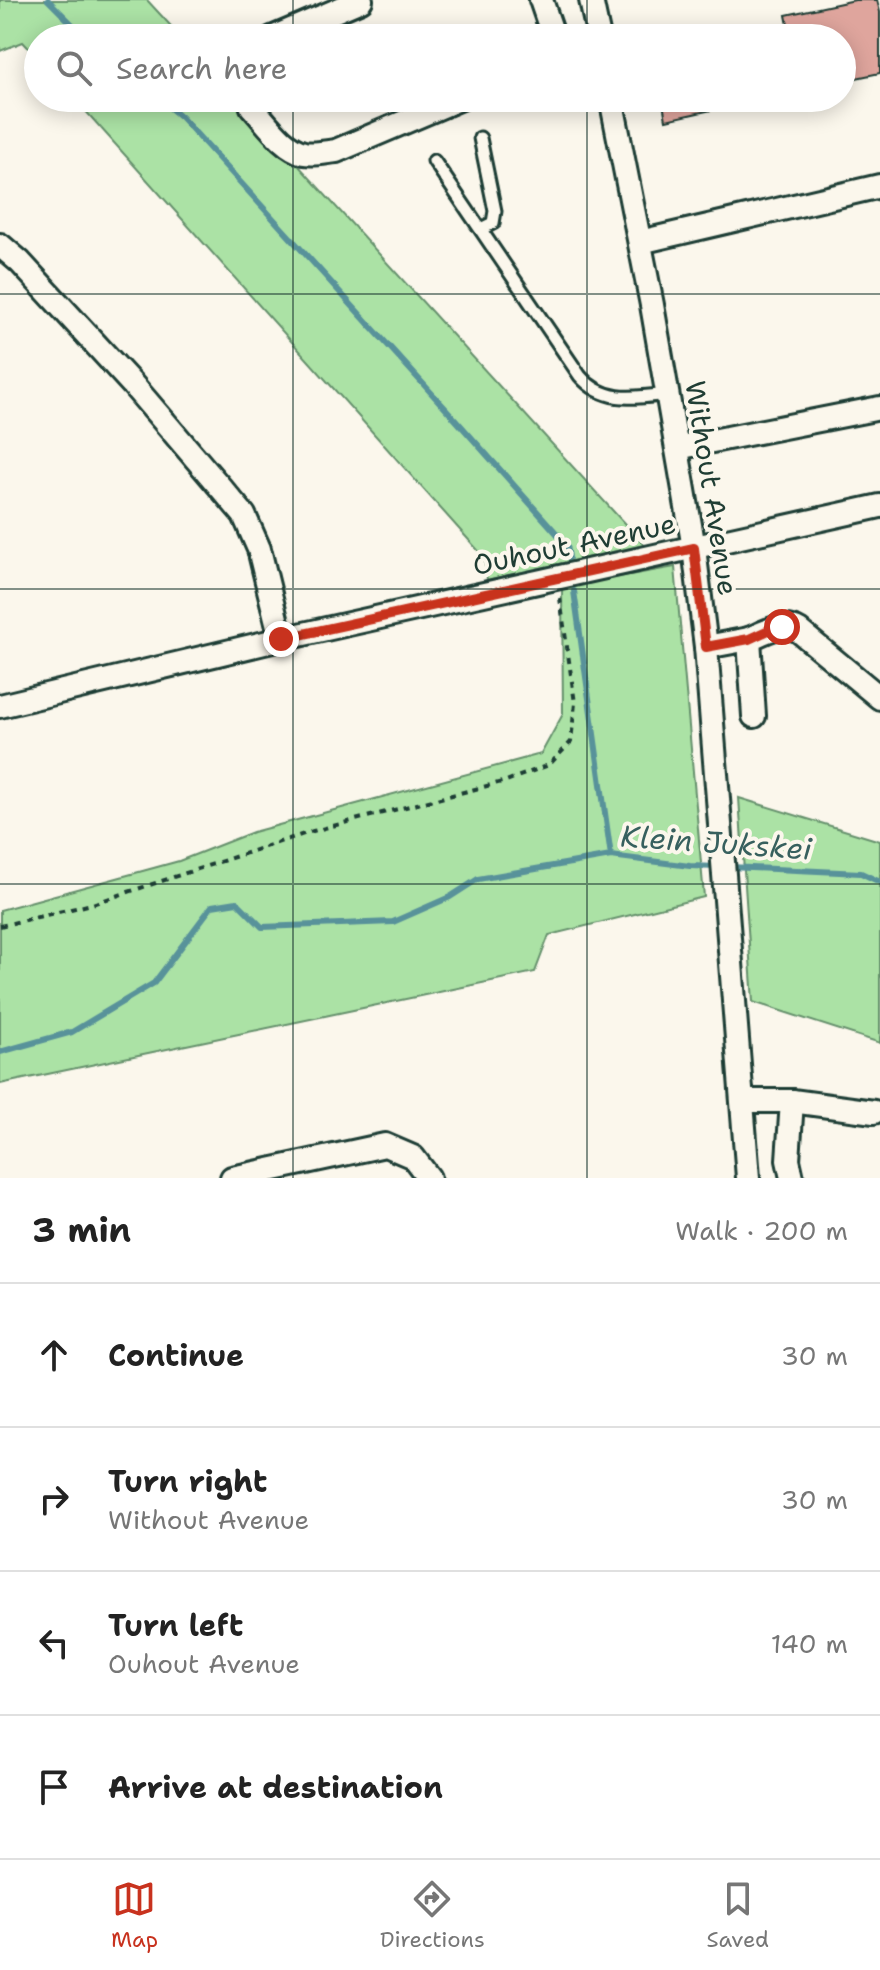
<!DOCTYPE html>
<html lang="en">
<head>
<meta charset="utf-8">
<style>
	:root { --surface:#fff; --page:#f2f2f2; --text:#222; --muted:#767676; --line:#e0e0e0; --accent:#c8321e }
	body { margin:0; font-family:"Shantell Sans",sans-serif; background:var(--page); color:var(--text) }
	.stop { position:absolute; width:24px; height:24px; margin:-18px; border:6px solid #c8321e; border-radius:50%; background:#fff }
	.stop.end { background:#c8321e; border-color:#fff; box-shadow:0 2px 8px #0008 }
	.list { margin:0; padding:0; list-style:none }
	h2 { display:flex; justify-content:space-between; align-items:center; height:104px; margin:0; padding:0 32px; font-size:34px }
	h2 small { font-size:26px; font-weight:400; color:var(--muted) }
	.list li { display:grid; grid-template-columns:52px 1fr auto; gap:24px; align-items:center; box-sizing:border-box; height:144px; padding:0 32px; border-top:2px solid var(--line) }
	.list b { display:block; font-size:30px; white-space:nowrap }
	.list p { margin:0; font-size:26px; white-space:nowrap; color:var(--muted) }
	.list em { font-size:26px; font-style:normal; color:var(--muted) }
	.icon { flex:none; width:44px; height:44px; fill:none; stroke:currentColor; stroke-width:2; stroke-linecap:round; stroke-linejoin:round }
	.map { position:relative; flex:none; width:880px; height:1178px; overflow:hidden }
	.search { position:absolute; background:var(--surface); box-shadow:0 4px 20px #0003; left:24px; right:24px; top:24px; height:88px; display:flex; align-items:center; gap:20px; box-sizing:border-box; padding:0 28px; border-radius:44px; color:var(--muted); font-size:30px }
	.sheet { height:680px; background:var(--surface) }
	nav { display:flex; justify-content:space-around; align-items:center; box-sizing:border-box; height:112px; border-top:2px solid var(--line); background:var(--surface); font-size:22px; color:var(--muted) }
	nav a { display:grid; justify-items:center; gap:4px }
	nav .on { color:var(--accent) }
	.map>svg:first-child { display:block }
	.green { fill:#abe2a5; stroke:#65906c; stroke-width:2 }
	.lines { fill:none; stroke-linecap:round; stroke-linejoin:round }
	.stream { stroke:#58929a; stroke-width:6 }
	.building { fill:#dfa59d; stroke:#1f3d34; stroke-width:2 }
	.lane-casing { stroke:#1f3d34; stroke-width:17 }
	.street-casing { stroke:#1f3d34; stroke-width:28 }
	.path { stroke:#1f3d34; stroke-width:4; stroke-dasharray:6 6; stroke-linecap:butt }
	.lane { stroke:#fbf7ec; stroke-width:11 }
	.street { stroke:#fbf7ec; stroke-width:22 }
	.route { stroke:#c8321e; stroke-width:10 }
	.grid { fill:none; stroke:#1f3d34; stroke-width:2; stroke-opacity:0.55 }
	.labels { text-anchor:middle; stroke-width:8; stroke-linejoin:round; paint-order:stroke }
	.street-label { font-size:28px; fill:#1f3d34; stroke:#fbf7ec }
	.water-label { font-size:30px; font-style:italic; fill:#37605e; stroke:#fbf7ec }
</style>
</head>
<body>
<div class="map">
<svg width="880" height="1178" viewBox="0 0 880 1178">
	<rect width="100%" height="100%" fill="#fbf7ec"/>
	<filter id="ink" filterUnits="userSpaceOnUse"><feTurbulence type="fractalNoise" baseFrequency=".0125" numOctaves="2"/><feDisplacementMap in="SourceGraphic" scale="16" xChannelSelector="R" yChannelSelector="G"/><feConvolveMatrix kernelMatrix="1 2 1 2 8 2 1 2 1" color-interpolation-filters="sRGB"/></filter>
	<g filter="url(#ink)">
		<g class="green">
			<path d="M0,0H147L182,38H38V58L23,42L0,51Z"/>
			<path d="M74,98H237L644,545L487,580L484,557Z"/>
			<path d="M675,567L704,897L549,935L535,972L0,1084V910L179,861L253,832L541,754L563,714L562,587Z"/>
			<path d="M739,798L880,841V1043L753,1002Z"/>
		</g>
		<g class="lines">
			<g class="stream">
				<path d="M48,0L86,38"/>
				<path d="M158,98L181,117L455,419L567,545L569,558"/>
				<path d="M574,591L611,856"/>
				<path d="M729,867L861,873L880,882"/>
				<path d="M0,1052L72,1032L154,983L212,906L237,902L262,927L393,922L450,897L478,879L611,856L690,866L718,867"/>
			</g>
		</g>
		<g class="building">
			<path d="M855,0H877L880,12V73L842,81V38H756L789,30L786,15Z"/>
			<path d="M662,98H766L666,120Z"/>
		</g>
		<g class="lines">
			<defs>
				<g id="lane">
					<path d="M480,138L495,211L493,223L481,229"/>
					<path d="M434,161L580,376C604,404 635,398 668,394"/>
				</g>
				<g id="street">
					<path d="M541,0L554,38"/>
					<path d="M591,0L599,38"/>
					<path d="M272,38L361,0"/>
					<path d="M249,98L252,107C266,122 283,148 304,153C314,155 326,152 336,151L461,98"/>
					<path d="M611,98L652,305L694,548L706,647L748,1178"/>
					<path d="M640,242L880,186"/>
					<path d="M0,245L20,262L133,385L244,515L259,549L281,639"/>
					<path d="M677,448L880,408"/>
					<path d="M706,647L749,639"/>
					<path d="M0,706L281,639L880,506"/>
					<path d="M754,716L749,639C765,632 782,621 799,631L880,698"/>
					<path d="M743,1101H792L788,1160L792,1178"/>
					<path d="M792,1101L874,1112"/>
					<path d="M232,1178L385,1145L413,1157L429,1178"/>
				</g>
			</defs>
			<use href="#lane" class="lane-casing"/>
			<use href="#street" class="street-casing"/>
			<path class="path" d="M0,926L92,904L313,831L506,781L549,765L571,742L575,703L560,598"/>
			<use href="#lane" class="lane"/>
			<use href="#street" class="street"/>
		</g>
	</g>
	<g class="lines" filter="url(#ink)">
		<path class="route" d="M281,639L694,548L706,647L749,639L771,629L782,627"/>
	</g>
	<path class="grid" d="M293,0V38M587,0V38M293,98V1178M587,98V1178M0,294H880M0,589H880M0,884H880"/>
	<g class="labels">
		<g class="street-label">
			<text transform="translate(712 488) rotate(81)" y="10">Without Avenue</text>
			<text transform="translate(574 544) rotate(-12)" y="10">Ouhout Avenue</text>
		</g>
		<g class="water-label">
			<text transform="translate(716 843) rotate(4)" y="10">Klein Jukskei</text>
		</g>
	</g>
</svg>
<div class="stop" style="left:782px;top:627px"></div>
<div class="stop end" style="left:281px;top:639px"></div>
<div class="search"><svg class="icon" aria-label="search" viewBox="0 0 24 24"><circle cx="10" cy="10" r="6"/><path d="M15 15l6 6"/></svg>Search here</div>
</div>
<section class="sheet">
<h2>3 min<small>Walk · 200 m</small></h2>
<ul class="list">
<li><svg class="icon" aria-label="ahead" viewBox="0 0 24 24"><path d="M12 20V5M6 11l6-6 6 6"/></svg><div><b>Continue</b></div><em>30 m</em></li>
<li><svg class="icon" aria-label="right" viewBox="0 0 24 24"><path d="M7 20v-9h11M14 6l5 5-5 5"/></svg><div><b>Turn right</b><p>Without Avenue</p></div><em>30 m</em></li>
<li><svg class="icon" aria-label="left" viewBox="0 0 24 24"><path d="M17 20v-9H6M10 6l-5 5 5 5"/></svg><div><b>Turn left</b><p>Ouhout Avenue</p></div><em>140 m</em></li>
<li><svg class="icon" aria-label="arrive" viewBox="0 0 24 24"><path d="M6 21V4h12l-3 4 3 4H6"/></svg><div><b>Arrive at destination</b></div></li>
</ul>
</section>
<nav>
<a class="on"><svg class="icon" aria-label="map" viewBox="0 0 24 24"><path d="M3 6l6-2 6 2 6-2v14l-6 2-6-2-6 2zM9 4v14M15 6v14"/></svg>Map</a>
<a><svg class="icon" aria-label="directions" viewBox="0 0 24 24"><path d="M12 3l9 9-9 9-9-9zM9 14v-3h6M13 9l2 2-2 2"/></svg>Directions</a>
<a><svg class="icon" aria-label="saved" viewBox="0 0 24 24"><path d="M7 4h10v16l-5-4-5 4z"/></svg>Saved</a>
</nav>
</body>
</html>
